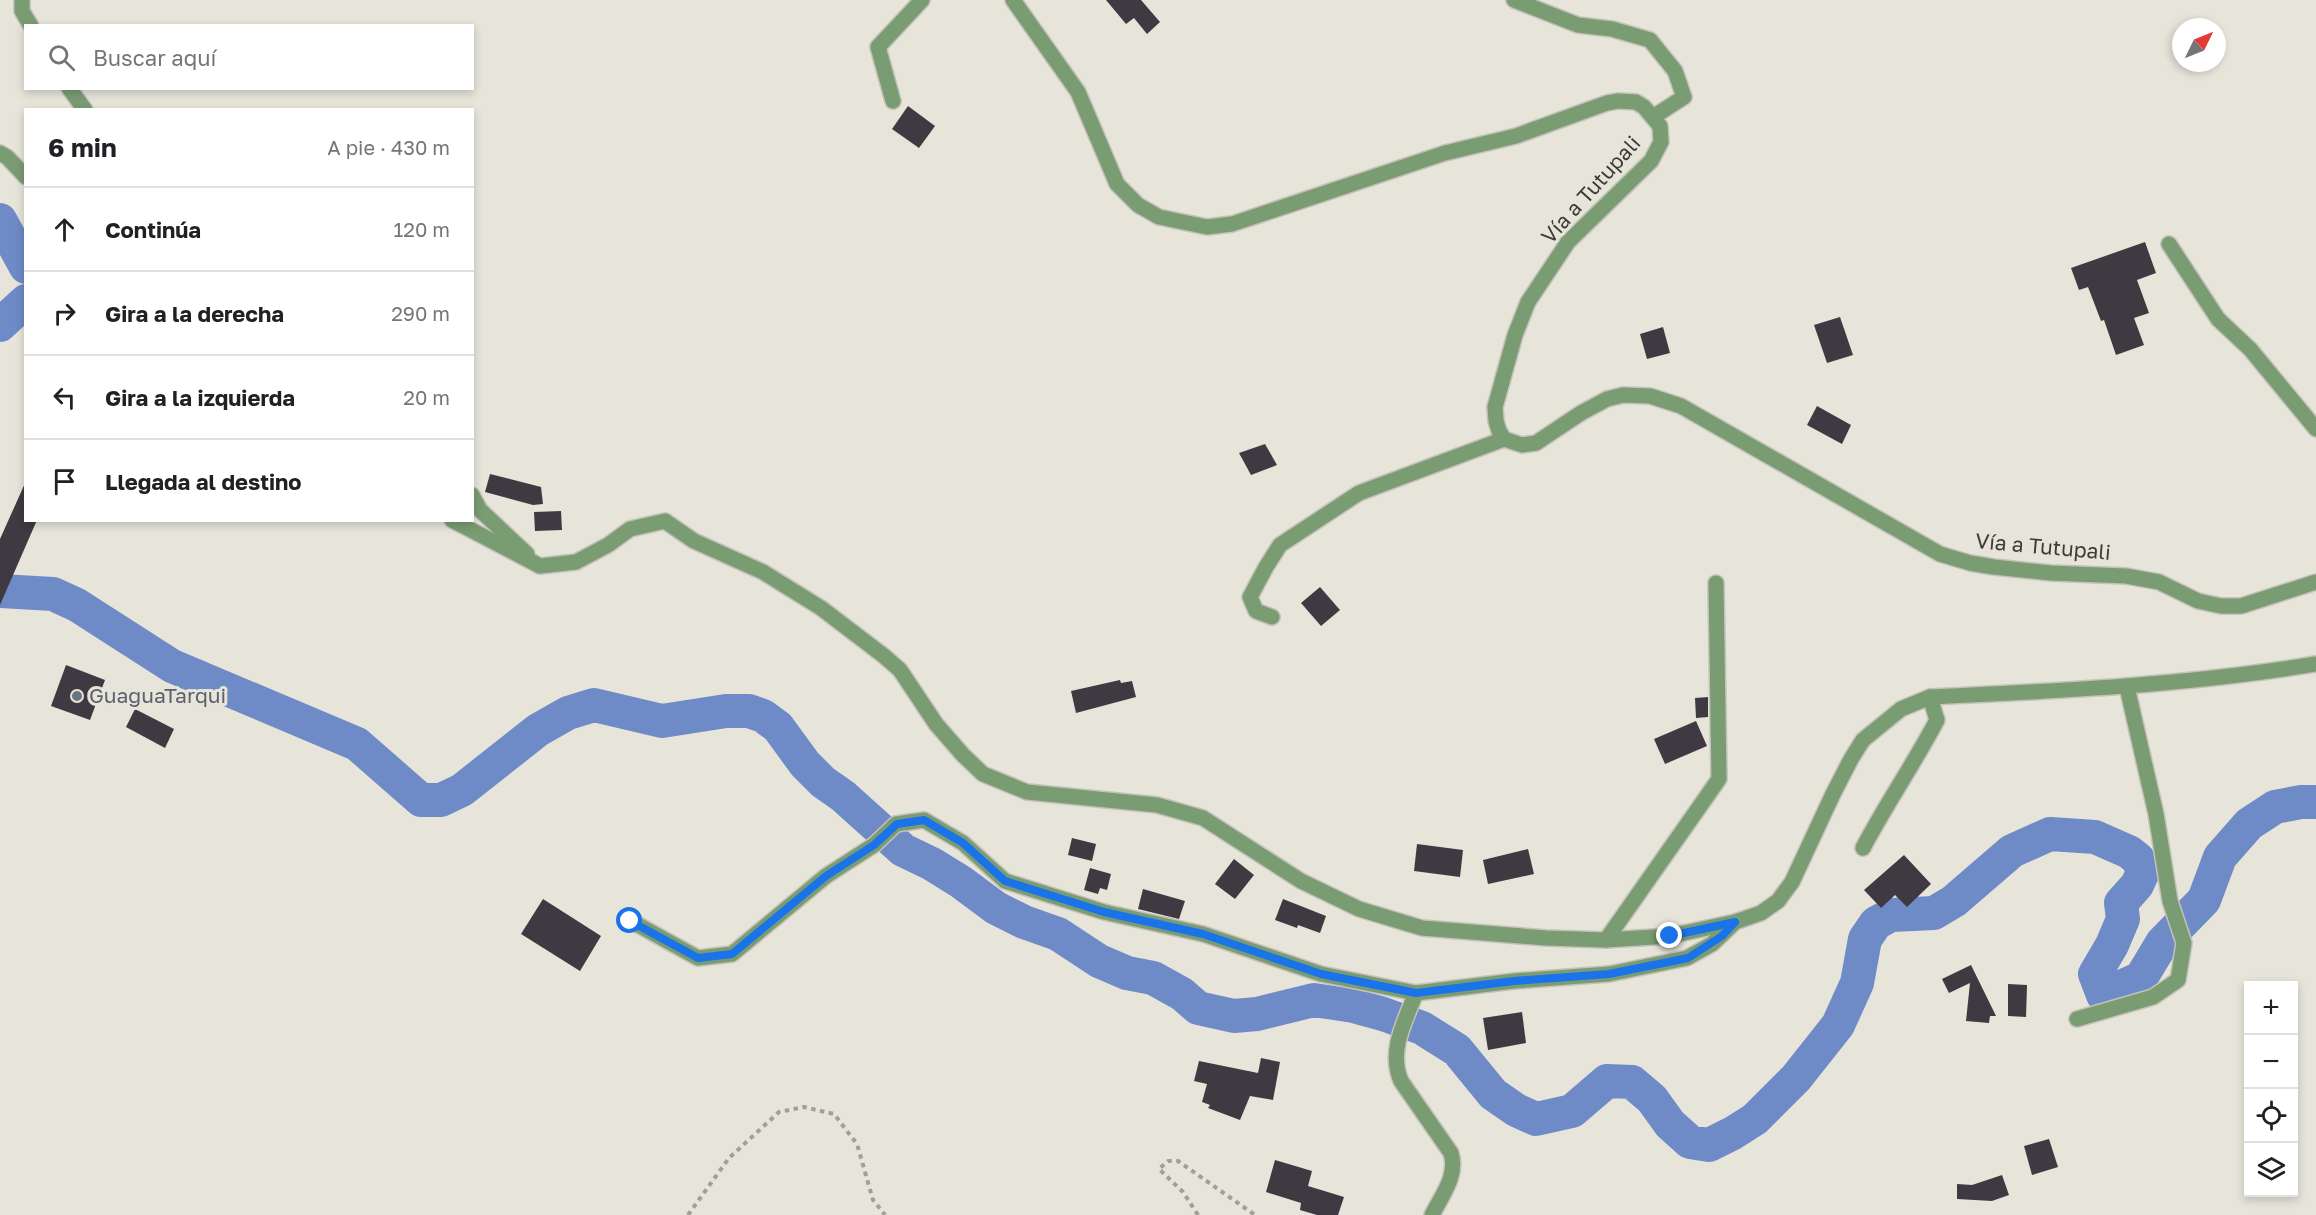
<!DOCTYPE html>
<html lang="es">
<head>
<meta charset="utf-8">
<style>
	:root { --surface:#fff; --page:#f2f2f2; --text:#202124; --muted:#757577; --line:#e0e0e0 }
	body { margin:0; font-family:"Golos Text",sans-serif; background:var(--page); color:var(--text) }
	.controls { position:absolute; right:18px; bottom:18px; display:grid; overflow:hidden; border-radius:0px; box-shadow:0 3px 9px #0003 }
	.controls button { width:54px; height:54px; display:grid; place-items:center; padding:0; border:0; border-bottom:2px solid var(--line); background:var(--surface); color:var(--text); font:30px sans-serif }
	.compass { position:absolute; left:2172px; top:18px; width:54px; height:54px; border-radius:50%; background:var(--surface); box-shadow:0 3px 9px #0003; rotate:47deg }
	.stop { position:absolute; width:18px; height:18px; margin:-14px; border:4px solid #1a73e8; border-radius:50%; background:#fff }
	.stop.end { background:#1a73e8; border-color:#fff; box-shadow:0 2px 6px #0008 }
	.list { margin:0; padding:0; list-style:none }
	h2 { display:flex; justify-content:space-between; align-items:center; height:78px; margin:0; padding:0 24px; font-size:26px }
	h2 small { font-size:20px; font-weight:400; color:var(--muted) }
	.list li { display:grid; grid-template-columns:39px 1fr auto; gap:18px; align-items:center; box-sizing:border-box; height:84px; padding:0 24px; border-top:2px solid var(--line) }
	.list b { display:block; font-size:22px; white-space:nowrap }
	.list em { font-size:20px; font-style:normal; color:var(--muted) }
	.icon { flex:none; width:33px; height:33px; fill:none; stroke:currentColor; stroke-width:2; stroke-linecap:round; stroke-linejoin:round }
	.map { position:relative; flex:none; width:2316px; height:1215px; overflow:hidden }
	.search { position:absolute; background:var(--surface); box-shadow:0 3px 9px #0003; left:24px; top:24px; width:450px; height:66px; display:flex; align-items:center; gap:15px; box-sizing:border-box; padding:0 21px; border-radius:0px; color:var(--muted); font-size:22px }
	.panel { position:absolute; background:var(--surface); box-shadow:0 3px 9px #0003; left:24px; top:108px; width:450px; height:414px; border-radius:0px }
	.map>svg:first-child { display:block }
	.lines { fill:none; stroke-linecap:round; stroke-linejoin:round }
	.river { stroke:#6e8bc7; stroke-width:34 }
	.building { fill:#3f3a41 }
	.minor-casing { stroke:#c5c2ba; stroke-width:18 }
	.path { stroke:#a29f98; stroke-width:4; stroke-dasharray:4.5 4.5; stroke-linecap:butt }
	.minor { stroke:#7a9c72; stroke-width:15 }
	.route { stroke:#1a73e8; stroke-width:8 }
	.worship-dot { fill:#6b7280; stroke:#e7e4da; stroke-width:2 }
	.labels { text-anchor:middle; stroke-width:6; stroke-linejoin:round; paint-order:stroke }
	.street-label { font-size:21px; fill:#3d3b38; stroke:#e7e4da }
	.worship-label { font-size:21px; fill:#5b616d; stroke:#e7e4da; text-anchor:start }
</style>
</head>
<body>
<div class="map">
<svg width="2316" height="1215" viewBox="0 0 2316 1215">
	<rect width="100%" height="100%" fill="#e7e4da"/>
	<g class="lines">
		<g class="river">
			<path d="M0,220L26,267"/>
			<path d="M0,325L26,301"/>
			<path d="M0,591L53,594L77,605L172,666L357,744L421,800H441L462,790L538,730L568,713L594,705L662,721L726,711H749L763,716L778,727L805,764L823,782L843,796L903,850L932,864L961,882L996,908L1024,922L1058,934L1099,961L1127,973L1153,978L1182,994L1198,1008L1234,1016L1257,1014L1314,1000L1354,1006L1383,1014L1422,1028L1457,1050L1493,1094L1516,1110L1536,1119L1572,1111L1607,1081L1632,1082L1652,1099L1670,1124L1690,1142L1709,1145L1733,1133L1755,1119L1796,1078L1838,1025L1857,983L1865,939L1876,923L1891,915L1934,913L1954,901L2012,851L2050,834L2095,837L2129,852L2138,859L2143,872L2137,885L2121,903L2123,919L2112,945L2095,974L2103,995L2141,978L2162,943L2204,900L2220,857L2249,824L2275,807L2301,802H2316"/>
		</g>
	</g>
	<g class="building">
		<path d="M1106,0H1141L1160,22L1147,34L1134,18L1126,24Z"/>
		<path d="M908,106L935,126L919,148L892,129Z"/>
		<path d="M2145,242L2156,273L2137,280L2149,313L2134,318L2144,345L2116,355L2104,320L2101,321L2088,287L2079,290L2071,268Z"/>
		<path d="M1840,317L1853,355L1827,363L1814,325Z"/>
		<path d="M1663,327L1670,353L1647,359L1640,334Z"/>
		<path d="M1817,406L1851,425L1842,444L1807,425Z"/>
		<path d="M1265,444L1277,465L1251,475L1239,453Z"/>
		<path d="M490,474L541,487L543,504L533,505L485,492Z"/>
		<path d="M26,481V520H37L0,605V539Z"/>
		<path d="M561,511L562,530L535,531L534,512Z"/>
		<path d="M1320,587L1340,610L1321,626L1301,603Z"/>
		<path d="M66,665L105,680L90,720L51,706Z"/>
		<path d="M1120,680L1121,683L1132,681L1136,697L1076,713L1071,691Z"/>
		<path d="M1708,697V717L1696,718L1695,698Z"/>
		<path d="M135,709L174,729L165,748L126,727Z"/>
		<path d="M1696,721L1707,746L1665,764L1654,739Z"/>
		<path d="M1072,838L1096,844L1092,861L1068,855Z"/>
		<path d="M1417,844L1463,850L1460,877L1414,871Z"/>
		<path d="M1528,849L1534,874L1488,884L1483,860Z"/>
		<path d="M1904,855L1931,884L1907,907L1895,895L1881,908L1864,890Z"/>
		<path d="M1234,859L1254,875L1235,899L1215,884Z"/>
		<path d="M1090,868L1111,874L1107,890L1100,888L1098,894L1084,890Z"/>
		<path d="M1143,889L1185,901L1179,919L1138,909Z"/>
		<path d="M543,899L601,936L580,971L521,934Z"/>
		<path d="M1283,899L1326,916L1320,933L1298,925L1297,928L1275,920Z"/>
		<path d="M1971,965L1996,1016H1990L1989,1023L1966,1021L1970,983L1949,993L1942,979Z"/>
		<path d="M2008,984L2027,985L2026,1017L2008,1016Z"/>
		<path d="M1522,1012L1526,1043L1488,1050L1483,1018Z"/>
		<path d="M1261,1058L1280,1062L1273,1100L1250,1096L1240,1120L1208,1108L1210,1105L1202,1102L1207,1084L1194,1081L1199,1061L1258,1073Z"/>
		<path d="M2049,1139L2058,1167L2032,1175L2024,1146Z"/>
		<path d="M1275,1160L1312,1171L1308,1186L1344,1197L1338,1215H1317L1300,1210L1301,1203L1266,1192Z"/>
		<path d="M2002,1175L2009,1195L1992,1201L1957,1199V1184L1972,1185Z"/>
	</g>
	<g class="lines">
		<defs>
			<g id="minor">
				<path d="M22,0V11L31,26"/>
				<path d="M1013,0L1078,92L1117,184L1138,205L1159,217L1207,227L1232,224L1445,153L1516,136L1607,103L1618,101L1636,102L1644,107L1660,126L1661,142L1651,161L1568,242L1528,302L1515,335L1495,407L1496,421L1499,431L1504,439L1522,445L1536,443L1581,413L1607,399L1623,395L1650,396L1681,406L1940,554L1970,563L1994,567L2051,573L2126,576L2159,582L2198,601L2221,606H2241L2316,582"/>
				<path d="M1514,0L1578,25L1612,29L1650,40L1675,71L1684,97L1653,117"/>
				<path d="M69,88L85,110"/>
				<path d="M893,101L878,47L922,0"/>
				<path d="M0,153L7,157L26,177"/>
				<path d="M2169,244L2218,319L2250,349L2316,429"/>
				<path d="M472,495L480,510L527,554"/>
				<path d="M452,520L540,566L576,562L608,545L630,529L665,521L694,541L763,572L821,608L884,656L900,670L936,724L963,755L983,774L1027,792L1157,805L1203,818L1301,881L1359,909L1422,928L1546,938L1606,940L1670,936L1735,922L1761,913L1778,901L1792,882L1833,794L1851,759L1863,740L1901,709L1930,697C2059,691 2188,685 2316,664"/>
				<path d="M1272,617L1256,611L1250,597L1266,567L1280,545L1359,493L1504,439"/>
				<path d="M1863,848C1886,804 1914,764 1937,720L1930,697"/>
				<path d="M631,921L698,958L732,954L826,876L874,845L896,824L924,820L963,843L1005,881L1104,912L1203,934L1321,974L1416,993"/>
				<path d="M1606,940L1719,779L1716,583"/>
				<path d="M2077,1019L2153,997L2178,980L2184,943L2170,901L2156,814L2127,687"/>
				<path d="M1432,1215C1442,1195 1458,1176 1451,1153L1401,1081C1388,1051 1405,1021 1416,993L1514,981L1609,974L1687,958L1712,944L1735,922"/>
			</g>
		</defs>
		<use href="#minor" class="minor-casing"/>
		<g class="path">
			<path d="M688,1215L729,1158L779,1112L804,1107L834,1114L857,1144L873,1200L885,1215"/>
			<path d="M1198,1215L1183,1192L1159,1169L1168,1161H1178L1255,1215"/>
		</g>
		<use href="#minor" class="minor"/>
	</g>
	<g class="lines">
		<path class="route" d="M630,921L698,958L732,954L826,876L874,845L897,824L924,820L963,843L1005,881L1104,912L1203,934L1321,974L1416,993L1514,981L1609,974L1688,958L1722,936L1735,922L1670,936"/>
	</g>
	<circle class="worship-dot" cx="77" cy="696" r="6"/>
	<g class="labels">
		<g class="street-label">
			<text transform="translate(1591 190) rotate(-48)" y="7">Vía a Tutupali</text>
			<text transform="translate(2043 547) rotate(5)" y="7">Vía a Tutupali</text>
		</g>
		<g class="worship-label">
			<text x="89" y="703">GuaguaTarqui</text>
		</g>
	</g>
</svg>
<div class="controls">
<button>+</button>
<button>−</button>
<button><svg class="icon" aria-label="locate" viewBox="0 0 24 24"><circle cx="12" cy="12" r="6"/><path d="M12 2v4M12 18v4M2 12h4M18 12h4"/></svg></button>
<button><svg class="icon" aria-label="layers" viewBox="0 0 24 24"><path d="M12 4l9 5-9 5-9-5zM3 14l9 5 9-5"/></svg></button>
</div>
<svg class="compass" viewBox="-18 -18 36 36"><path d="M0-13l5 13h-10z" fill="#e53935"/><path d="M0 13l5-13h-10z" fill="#757577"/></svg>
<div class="stop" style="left:630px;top:921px"></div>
<div class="stop end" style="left:1670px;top:936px"></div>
<div class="search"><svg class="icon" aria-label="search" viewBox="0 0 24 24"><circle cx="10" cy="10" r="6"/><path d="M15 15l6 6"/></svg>Buscar aquí</div>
<section class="panel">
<h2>6 min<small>A pie · 430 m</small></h2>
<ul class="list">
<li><svg class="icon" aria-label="ahead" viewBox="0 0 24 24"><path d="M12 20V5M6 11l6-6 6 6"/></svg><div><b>Continúa</b></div><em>120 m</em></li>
<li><svg class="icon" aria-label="right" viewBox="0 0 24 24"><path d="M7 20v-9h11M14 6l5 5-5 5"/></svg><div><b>Gira a la derecha</b></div><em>290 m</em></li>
<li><svg class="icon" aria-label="left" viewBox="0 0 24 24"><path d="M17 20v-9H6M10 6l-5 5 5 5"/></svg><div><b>Gira a la izquierda</b></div><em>20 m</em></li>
<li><svg class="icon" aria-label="arrive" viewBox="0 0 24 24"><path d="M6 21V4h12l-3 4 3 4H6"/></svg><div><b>Llegada al destino</b></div></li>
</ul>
</section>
</div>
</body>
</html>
